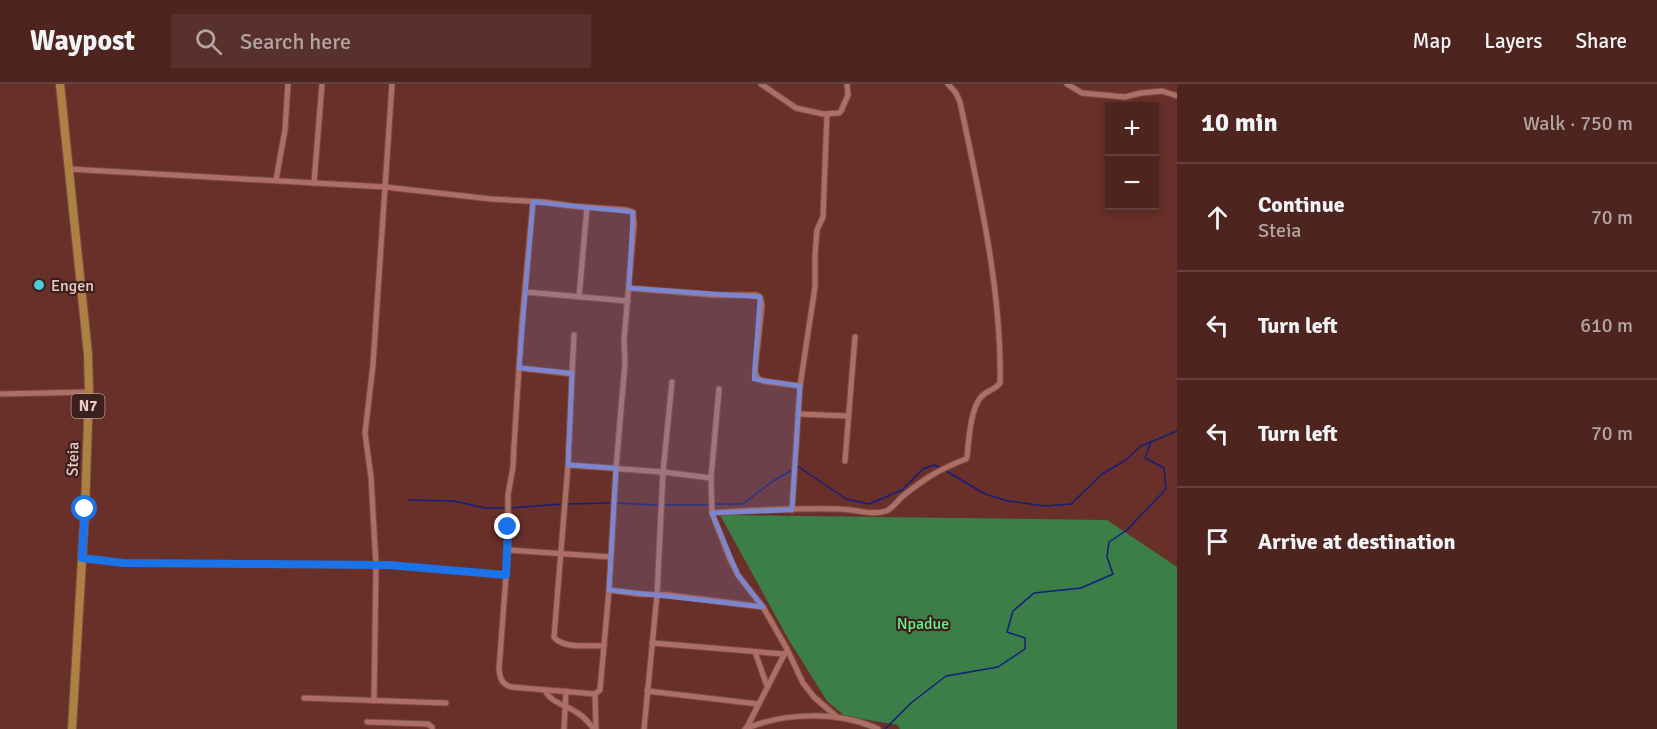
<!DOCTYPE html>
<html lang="en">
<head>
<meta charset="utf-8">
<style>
	:root { --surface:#4e241f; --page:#58302c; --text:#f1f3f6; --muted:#b3a4a4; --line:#65413d }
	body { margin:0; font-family:Signika,sans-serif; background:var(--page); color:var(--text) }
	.controls { position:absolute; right:18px; top:18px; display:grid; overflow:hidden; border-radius:0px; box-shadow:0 3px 9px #0003 }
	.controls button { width:54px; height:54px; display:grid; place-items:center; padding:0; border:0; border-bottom:2px solid var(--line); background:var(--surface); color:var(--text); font:30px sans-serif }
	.stop { position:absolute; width:18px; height:18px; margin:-14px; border:4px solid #1a73e8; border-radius:50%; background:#fff }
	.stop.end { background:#1a73e8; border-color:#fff; box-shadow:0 2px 6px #0008 }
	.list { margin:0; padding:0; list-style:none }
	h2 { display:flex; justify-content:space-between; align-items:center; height:78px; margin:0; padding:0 24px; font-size:26px }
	h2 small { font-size:20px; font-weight:400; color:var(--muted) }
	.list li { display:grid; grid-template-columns:39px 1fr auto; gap:18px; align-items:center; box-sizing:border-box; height:108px; padding:0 24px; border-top:2px solid var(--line) }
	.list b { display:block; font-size:22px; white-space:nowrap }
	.list p { margin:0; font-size:20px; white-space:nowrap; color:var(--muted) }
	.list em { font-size:20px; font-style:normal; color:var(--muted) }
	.icon { flex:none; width:33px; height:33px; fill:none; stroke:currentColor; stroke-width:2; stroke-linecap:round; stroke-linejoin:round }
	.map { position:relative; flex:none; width:1177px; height:645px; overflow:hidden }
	header { display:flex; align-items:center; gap:36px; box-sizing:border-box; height:84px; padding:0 30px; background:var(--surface); border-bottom:2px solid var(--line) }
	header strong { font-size:28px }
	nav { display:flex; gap:33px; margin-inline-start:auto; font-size:21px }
	.search { width:420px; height:54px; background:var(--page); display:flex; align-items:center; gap:15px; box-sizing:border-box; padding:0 21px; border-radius:0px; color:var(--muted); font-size:22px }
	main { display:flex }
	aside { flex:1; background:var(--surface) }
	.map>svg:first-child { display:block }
	.green { fill:#3b7e48 }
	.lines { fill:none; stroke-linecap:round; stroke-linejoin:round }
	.stream { stroke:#131e7d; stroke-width:1.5 }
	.minor-casing { stroke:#7c4c47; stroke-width:7 }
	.primary-casing { stroke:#7c4c47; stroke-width:10 }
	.minor { stroke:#ad6e65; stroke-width:5 }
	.primary { stroke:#ad8044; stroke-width:8 }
	.route { stroke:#1a73e8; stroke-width:8 }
	.marked { fill:#7c86d0; fill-opacity:0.2; stroke:#7c86d0; stroke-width:4.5; stroke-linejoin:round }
	.poi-dot { fill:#53cadc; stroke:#3b211e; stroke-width:2 }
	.labels { text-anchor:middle; stroke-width:4.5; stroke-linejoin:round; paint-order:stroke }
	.shield { fill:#3b211e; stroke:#b99894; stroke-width:1.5 }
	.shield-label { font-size:15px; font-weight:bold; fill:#efcbc6 }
	.poi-label { font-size:16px; fill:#efcbc6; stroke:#3b211e; text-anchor:start }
	.street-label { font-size:16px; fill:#efcbc6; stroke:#3b211e }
	.park-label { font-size:16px; fill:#6af188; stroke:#3b211e }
</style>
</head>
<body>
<header>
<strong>Waypost</strong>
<div class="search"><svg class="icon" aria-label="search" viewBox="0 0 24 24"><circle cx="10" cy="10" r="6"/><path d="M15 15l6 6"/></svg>Search here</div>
<nav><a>Map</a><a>Layers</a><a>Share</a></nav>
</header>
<main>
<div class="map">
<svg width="1177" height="645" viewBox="0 0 1177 645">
	<rect width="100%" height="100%" fill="#683029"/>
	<path class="green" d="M720,431L1107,436L1177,483V645H900L898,641L845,632L827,617L790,558Z"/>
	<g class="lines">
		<g class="stream">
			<path d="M796,384L799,383L846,415L869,420L902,406L923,385L934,381L942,384"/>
			<path d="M946,387L985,410L1008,417L1045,422L1071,420L1102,390L1126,376L1141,362L1177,347"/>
			<path d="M409,416L454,417L485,424H506"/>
			<path d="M615,419L658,421"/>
			<path d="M567,420L610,419"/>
			<path d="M714,420H743L773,397L792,386"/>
			<path d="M663,421H709"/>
			<path d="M510,424L562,420"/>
			<path d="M885,645L911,619L946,592L998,583L1025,565V554L1007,548L1013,527L1034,509L1081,504L1113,490L1107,473L1109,458L1127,446L1166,405L1164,384L1145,374L1151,358"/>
		</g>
		<defs>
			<g id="minor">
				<path d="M761,0L796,24L823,30L839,29L841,27L848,11L847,0"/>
				<path d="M1067,0L1082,9L1125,13L1141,9L1162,7L1177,12"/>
				<path d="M69,85L385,103L491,115L545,118L572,122L627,126L633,128L634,140L624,256L625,279L616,384L609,506L600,606L595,610L511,603C502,600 500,595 499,585L508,466V411L513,383L514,362L522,237L533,118"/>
				<path d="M276,96L285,46L288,0"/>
				<path d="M314,99L322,0"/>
				<path d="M629,204L716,211H756L760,213L762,221L755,286C756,292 757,295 763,297L800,302L815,203V172L817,146L823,133L827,30"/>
				<path d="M525,208L628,217"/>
				<path d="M579,213L587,123"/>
				<path d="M519,284L572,290L568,381L663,388L711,394"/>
				<path d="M572,290L574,251"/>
				<path d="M719,305L711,394L712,429L730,475L738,491L763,523L787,565L803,599L814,613L837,633"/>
				<path d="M0,310L89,308"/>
				<path d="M798,330L848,332"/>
				<path d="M845,377L855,253"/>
				<path d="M568,381L554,553C562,565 590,561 604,562"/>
				<path d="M792,426L800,302"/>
				<path d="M712,429C754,426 798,424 840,425C855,425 871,432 886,427C892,425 898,416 903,412C925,394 940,385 966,375L967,373C969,356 970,326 981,313C987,306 995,306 1000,299C1002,207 979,108 960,18L956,9L948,0"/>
				<path d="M508,466L611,473"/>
				<path d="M82,474L123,479L388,481L506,491"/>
				<path d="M609,506L639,510L668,511L763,523"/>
				<path d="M652,559L784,570"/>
				<path d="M755,568L767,602"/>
				<path d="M545,606C551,619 564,620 576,628C584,632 588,638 594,645"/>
				<path d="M647,607L758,620"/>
				<path d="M595,610L596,645"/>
				<path d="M304,614L446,619"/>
				<path d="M374,617L376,481L371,393L365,349L373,281L392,0"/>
				<path d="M367,638L428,640L432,643V645"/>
				<path d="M564,645L566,607"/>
				<path d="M644,645L657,511L663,388L672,298"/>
				<path d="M745,645C785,628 839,627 878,645"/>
				<path d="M746,645L785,569"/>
			</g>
			<path id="primary" d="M60,0L88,270L89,308L85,425L72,645"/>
		</defs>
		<use href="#minor" class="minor-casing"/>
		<use href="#primary" class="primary-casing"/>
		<use href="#minor" class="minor"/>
		<use href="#primary" class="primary"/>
	</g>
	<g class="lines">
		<path class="route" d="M85,425L82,474L123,479L388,481L506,491L508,443"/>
	</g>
	<path class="marked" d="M533,118L633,128L629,204L760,213L754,295L800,302L792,426L712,429L738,491L763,523L609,506L616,384L568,381L572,289L519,284Z"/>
	<circle class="poi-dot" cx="39" cy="201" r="6"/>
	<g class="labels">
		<rect class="shield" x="71.5" y="310" width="33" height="24" rx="4.5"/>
		<g class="shield-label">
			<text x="88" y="327">N7</text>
		</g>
		<g class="poi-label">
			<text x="51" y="207">Engen</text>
		</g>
		<g class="street-label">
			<text transform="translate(72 375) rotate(-88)" y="6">Steia</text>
		</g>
		<g class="park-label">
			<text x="923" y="545">Npadue</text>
		</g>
	</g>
</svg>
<div class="controls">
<button>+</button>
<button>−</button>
</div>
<div class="stop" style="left:85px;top:425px"></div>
<div class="stop end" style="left:508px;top:443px"></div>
</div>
<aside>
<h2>10 min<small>Walk · 750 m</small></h2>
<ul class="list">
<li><svg class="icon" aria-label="ahead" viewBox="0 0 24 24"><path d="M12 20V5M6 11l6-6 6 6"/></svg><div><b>Continue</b><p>Steia</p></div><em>70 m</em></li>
<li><svg class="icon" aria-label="left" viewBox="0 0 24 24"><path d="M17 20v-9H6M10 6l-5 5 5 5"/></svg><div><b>Turn left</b></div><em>610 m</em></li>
<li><svg class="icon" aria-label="left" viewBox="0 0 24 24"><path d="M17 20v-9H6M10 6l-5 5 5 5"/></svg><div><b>Turn left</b></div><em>70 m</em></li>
<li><svg class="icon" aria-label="arrive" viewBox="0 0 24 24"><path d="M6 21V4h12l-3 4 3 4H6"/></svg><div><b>Arrive at destination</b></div></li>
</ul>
</aside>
</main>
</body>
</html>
